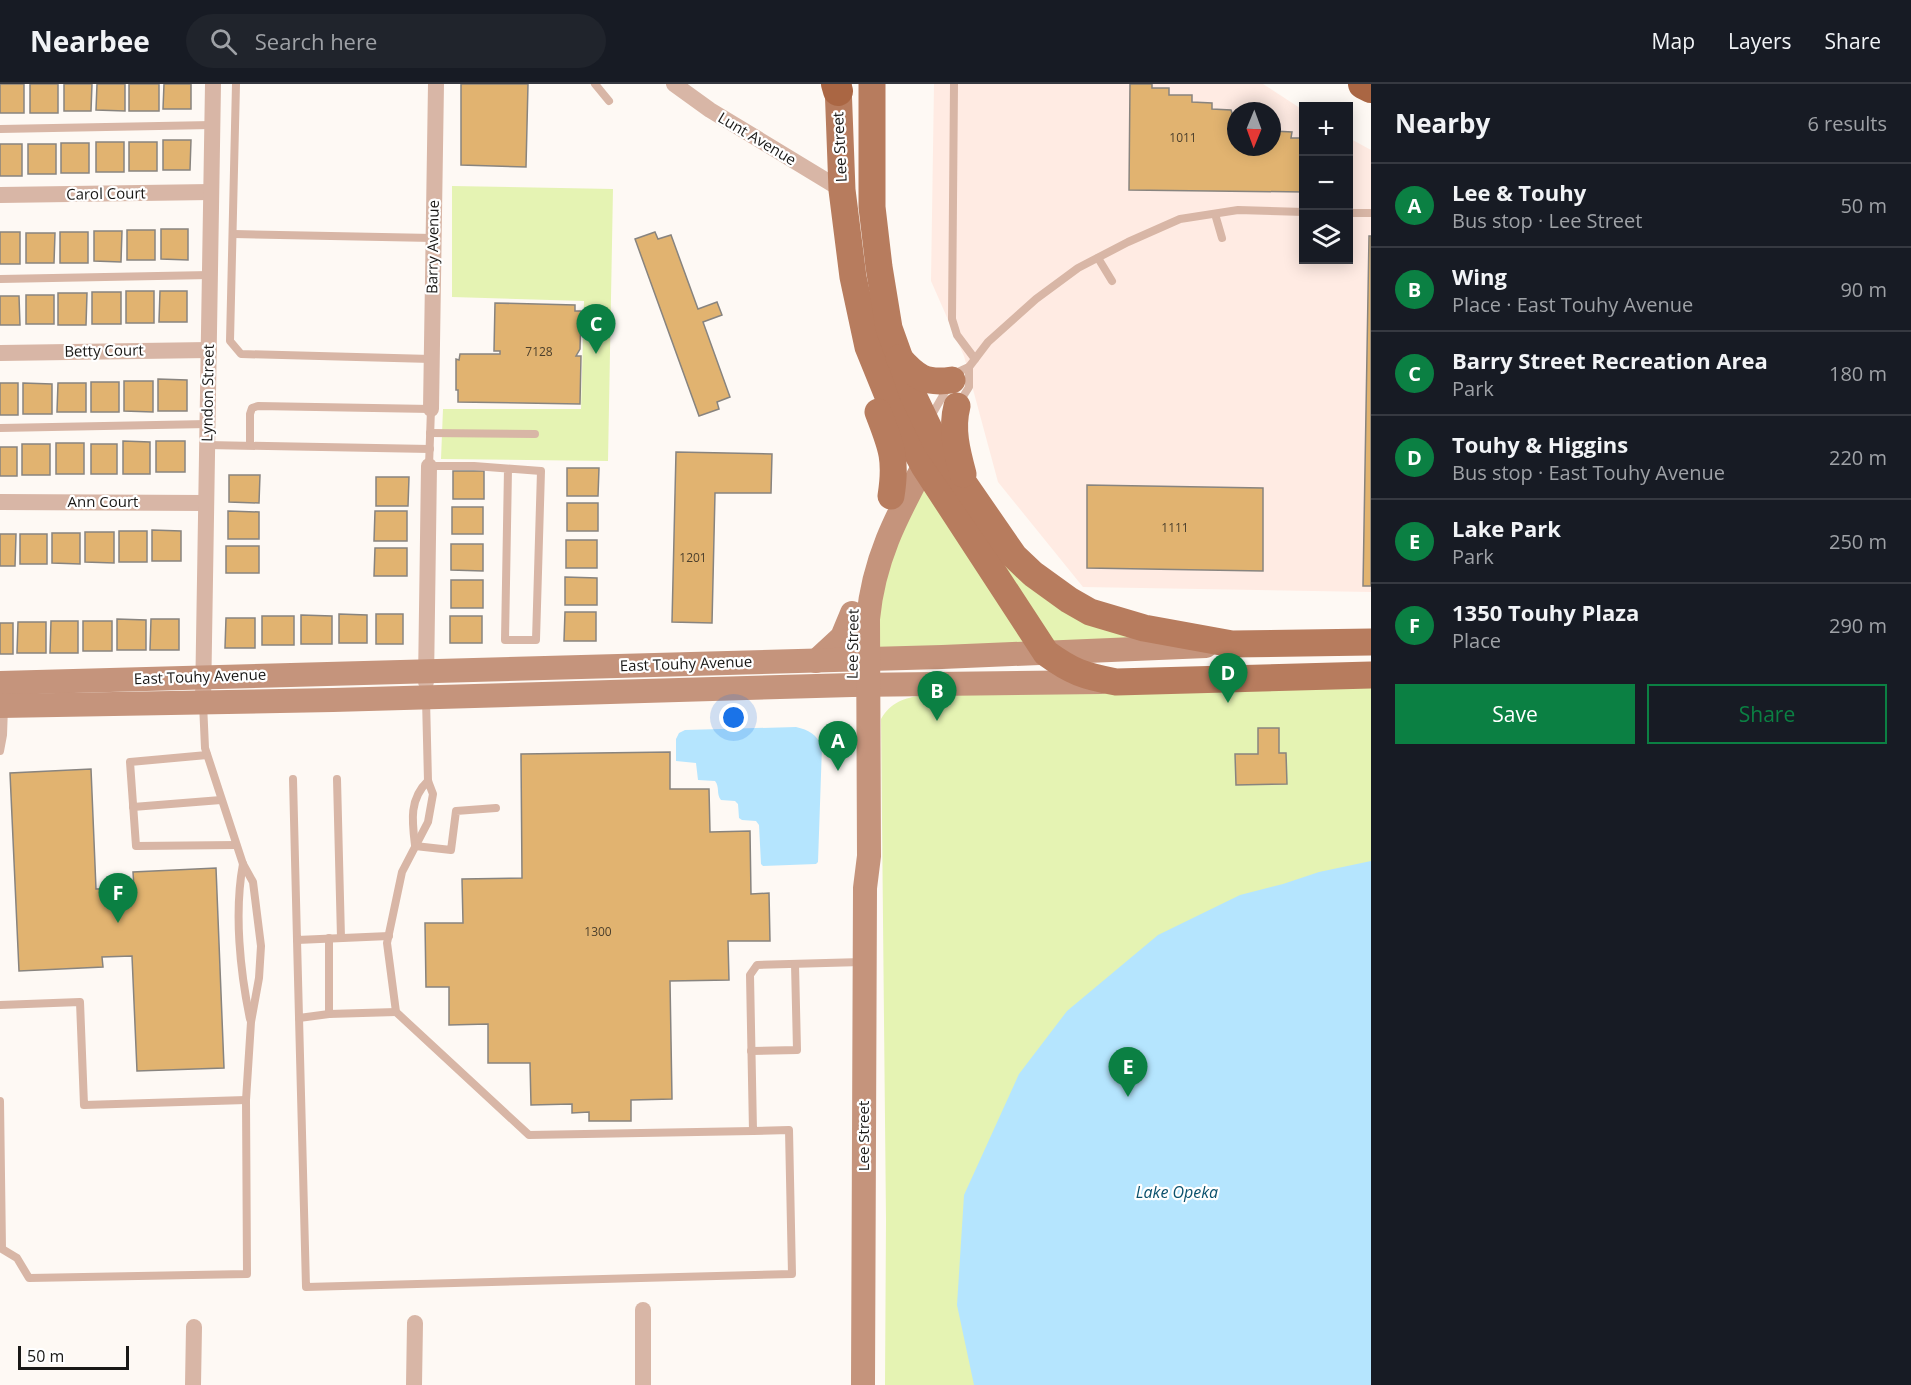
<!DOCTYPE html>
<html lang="en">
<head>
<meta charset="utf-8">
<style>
	:root { --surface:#171b24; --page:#20242c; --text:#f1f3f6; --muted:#9ea1a6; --line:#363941; --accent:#0b8043 }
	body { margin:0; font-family:"Open Sans",sans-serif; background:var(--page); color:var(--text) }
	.controls { position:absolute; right:18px; top:18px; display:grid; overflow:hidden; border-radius:0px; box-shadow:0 3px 15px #0003 }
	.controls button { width:54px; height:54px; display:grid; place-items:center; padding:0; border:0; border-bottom:2px solid var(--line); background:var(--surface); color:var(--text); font:30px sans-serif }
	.compass { position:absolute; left:1227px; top:18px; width:54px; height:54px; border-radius:50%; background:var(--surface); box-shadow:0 3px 15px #0003; rotate:181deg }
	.scale { position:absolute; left:18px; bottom:15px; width:111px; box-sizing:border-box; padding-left:6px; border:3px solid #191816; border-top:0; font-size:16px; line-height:21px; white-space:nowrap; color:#191816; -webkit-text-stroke:4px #fff; paint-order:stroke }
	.you { position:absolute; left:734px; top:634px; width:21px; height:21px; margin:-15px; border:4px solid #fff; border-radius:50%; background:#1a73e8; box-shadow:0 0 0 9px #1a73e833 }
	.badge { display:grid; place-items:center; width:39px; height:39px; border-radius:50%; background:var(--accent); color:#fff; font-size:20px; font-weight:700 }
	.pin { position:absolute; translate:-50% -50px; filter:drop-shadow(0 2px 3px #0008) }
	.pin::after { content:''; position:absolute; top:32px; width:21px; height:18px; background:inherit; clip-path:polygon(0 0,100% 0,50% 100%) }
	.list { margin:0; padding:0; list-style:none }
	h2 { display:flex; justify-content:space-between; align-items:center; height:78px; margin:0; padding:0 24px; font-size:26px }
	h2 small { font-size:20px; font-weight:400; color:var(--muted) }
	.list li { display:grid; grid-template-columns:39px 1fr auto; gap:18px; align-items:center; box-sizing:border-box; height:84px; padding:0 24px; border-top:2px solid var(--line) }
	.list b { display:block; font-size:22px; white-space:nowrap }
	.list p { margin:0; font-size:20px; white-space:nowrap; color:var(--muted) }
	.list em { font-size:20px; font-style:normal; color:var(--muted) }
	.actions { display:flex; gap:12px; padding:18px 24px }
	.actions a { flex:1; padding:14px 0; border:2px solid var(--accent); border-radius:0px; text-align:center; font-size:21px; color:var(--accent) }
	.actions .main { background:var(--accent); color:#fff }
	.icon { flex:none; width:33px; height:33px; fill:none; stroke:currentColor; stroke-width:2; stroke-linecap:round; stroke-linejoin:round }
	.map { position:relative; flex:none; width:1371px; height:1301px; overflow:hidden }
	header { display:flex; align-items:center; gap:36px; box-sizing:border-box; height:84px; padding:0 30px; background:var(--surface); border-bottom:2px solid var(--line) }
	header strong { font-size:28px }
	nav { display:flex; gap:33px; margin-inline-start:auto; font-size:21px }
	.search { width:420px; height:54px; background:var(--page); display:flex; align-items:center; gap:15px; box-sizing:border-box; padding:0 21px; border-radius:33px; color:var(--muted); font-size:22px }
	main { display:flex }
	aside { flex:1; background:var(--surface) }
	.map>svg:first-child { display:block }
	.commercial { fill:#ffebe3; fill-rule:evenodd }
	.green { fill:#e5f3b3 }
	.water { fill:#b5e5fe }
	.building { fill:#e1b370; stroke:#88847f; stroke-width:1.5 }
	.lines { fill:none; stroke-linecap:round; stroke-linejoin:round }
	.lane { stroke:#d8b6a6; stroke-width:8 }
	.street { stroke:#d8b6a6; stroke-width:16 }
	.secondary { stroke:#c5947c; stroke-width:24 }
	.primary { stroke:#b77c5e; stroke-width:27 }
	.highway { stroke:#aa6643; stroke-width:30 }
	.labels { text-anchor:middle; stroke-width:4.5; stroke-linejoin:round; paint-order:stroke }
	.number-label { font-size:12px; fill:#4b3f2c }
	.street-label { font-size:15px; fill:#191816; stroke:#fff }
	.water-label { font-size:16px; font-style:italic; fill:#0a516d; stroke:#fff }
</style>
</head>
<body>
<header>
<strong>Nearbee</strong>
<div class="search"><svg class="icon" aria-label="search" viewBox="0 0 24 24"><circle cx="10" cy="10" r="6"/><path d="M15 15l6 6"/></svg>Search here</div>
<nav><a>Map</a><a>Layers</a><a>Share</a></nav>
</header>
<main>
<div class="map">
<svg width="1371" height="1301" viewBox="0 0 1371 1301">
	<rect width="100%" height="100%" fill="#fef9f4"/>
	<path class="commercial" d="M934,0H1263L1303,26L1304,176H1348L1349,54L1371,66V508L1083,503L998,398L964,272L931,197ZM1236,27H1272V63H1236Z"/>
	<g class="green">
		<path d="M452,102L613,105L608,377L441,375L443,325H581L584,217L452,213Z"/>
		<path d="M938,386L994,463L1149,556L1055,564Z"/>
		<path d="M922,405H926L1028,560L876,568L875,550L888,470Z"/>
		<path d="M1371,602V1301H885L886,1136L881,635C891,618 904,614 923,611Z"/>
	</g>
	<g class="water">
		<path d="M796,643C809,646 816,650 822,662L818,778L816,780L763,782L761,780L759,741L756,737L742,736L739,734L738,720L735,717L721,716C716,710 720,703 715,697L698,696L696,679L676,677V655L679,649L685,646Z"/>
		<path d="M1371,777V1301H974L957,1221L964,1111L1019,990L1067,927L1158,851L1240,811L1283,800L1319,788Z"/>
	</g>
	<g class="building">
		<rect x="0" y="0" width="24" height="29"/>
		<rect x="30" y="0" width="28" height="29"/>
		<path d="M64,0H92L91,27H64Z"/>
		<path d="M97,0H125V27L96,26Z"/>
		<rect x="129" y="0" width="30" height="27"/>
		<path d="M164,0H191V25H163Z"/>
		<path d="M461,0H528L526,83L461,81Z"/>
		<path d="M1130,0H1152V4H1169V11H1192V18L1212,19V25L1231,26L1233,32H1236V63H1272V40L1273,47L1292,48L1291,54H1304V108L1129,106Z"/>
		<path d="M163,56H191L190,86H163Z"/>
		<rect x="96" y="58" width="28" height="30"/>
		<rect x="129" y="58" width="28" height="29"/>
		<rect x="61" y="59" width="28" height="30"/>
		<rect x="0" y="60" width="22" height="32"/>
		<rect x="28" y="60" width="28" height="30"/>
		<path d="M161,145H188V176L161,175Z"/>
		<rect x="127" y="146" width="28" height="30"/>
		<path d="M94,147H122L121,178L94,177Z"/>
		<rect x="0" y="148" width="20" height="32"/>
		<rect x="60" y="148" width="28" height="31"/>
		<path d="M655,148L658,155L671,151L698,225L717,218L722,231L703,238L730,313L717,318L719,325L699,332L635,155Z"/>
		<path d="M26,149H55L54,179H26Z"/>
		<path d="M1369,152H1371V502H1363Z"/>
		<rect x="126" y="207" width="28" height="32"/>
		<path d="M160,207H187V238H159Z"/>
		<rect x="92" y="208" width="29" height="32"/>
		<path d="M58,209H87L86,241H58Z"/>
		<rect x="26" y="211" width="28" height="29"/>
		<path d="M0,212H19L20,241H0Z"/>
		<path d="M495,219L575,221V227H581L580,265L576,272H581L580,320L458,318V306H456V275L459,276L460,270H500V267H494Z"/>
		<path d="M158,295L187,296V327H158Z"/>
		<path d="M124,297H153V328L124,327Z"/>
		<rect x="91" y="298" width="28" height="30"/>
		<rect x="0" y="299" width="18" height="32"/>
		<path d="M23,299L52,300V330H23Z"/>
		<path d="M58,299H86V328H57Z"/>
		<path d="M123,357L150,358V390H123Z"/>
		<rect x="156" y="357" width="29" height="31"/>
		<rect x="56" y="359" width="28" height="31"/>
		<rect x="22" y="360" width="28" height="31"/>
		<rect x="91" y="360" width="26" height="30"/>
		<rect x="0" y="363" width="17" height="29"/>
		<path d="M676,368L772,370L771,409H715L712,539L672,538Z"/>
		<path d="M567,384H599L598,412H567Z"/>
		<rect x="453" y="387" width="31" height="28"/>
		<path d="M229,391H260L259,419L229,418Z"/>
		<path d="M376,393H409L408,422H376Z"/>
		<path d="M1087,401L1263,404V487L1087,484Z"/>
		<rect x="567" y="419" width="31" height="28"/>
		<rect x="452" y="423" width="31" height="27"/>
		<path d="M228,427L259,428V455H228Z"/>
		<path d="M375,427H407V457H374Z"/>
		<path d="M152,446L181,447V477H152Z"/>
		<rect x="119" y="447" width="28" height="31"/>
		<path d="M85,448H114V479L85,478Z"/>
		<path d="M52,449H80V480L52,479Z"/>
		<path d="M0,450H16L15,482H0Z"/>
		<rect x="20" y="450" width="27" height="30"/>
		<rect x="566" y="456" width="31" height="28"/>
		<path d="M451,460H483V487L451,486Z"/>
		<rect x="226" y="462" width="33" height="27"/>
		<path d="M375,464H407V492H374Z"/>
		<path d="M565,493L597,494V521H565Z"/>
		<rect x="451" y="496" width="32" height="28"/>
		<path d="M565,528H596V557H564Z"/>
		<path d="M339,530L367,531V559H339Z"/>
		<rect x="376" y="530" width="27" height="30"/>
		<path d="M301,531L332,532V560H301Z"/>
		<rect x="262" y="532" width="32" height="29"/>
		<rect x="450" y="532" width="32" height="27"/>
		<path d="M226,534H255V564H225Z"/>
		<path d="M117,535L146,536V566H117Z"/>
		<path d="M151,535H179V566H150Z"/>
		<path d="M51,537H78V569H50Z"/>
		<rect x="83" y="537" width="29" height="30"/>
		<path d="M18,538H46V569H17Z"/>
		<rect x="0" y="539" width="13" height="31"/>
		<path d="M1258,644H1279V669H1286L1287,700L1236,701L1235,670H1258Z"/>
		<path d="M670,668V705H709L710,748L750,747L751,810L769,809L770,857H728L729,896L670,897L672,1015L631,1016V1037H589V1028L572,1029V1020L531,1021L530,979H488V940L449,941V903H426L425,839H463L462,795L522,794L521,670Z"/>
		<path d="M91,685L96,805L134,804L133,788L216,784L224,984L137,987L132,872L102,873L103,883L19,887L10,689Z"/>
	</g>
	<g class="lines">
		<g class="lane">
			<path d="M236,0L230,257L241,270L431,275"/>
			<path d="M595,0L609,17"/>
			<path d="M954,0L952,235L957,251L975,275"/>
			<path d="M0,45L212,41"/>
			<path d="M1348,129H1371"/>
			<path d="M1215,130L1222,154"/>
			<path d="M234,150L433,154"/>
			<path d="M1098,174L1112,197"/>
			<path d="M0,195L210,191"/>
			<path d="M959,319L969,303V283"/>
			<path d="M930,334L956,289L969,283L988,258L1036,215L1078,184L1128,158L1180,135L1238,126L1304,128"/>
			<path d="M0,344L208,340"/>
			<path d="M430,349L535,350"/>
			<path d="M207,361L430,365"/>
			<path d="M250,361V330L252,324L258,322L431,325L429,382H474L541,387L536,556H505L508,385"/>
			<path d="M426,615L428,697L433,710L428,738L402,788L387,859L396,928L529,1051L753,1047"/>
			<path d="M0,667L3,651L4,623"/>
			<path d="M207,671L130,678L136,762L236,761"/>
			<path d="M293,695L297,856L389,852"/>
			<path d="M337,695L341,854"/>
			<path d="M133,723L221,716"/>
			<path d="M415,761C412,737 409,715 428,697"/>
			<path d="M415,762L451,766L456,727L496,724"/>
			<path d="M243,780C234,828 240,887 250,935"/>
			<path d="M329,854V930"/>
			<path d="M297,856L306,1203L792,1190L789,1046L753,1047L750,891L757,881L862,878"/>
			<path d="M0,921L80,918L84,1021L246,1016"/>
			<path d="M299,934L329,930L396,928"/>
			<path d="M751,967L797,966L795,880"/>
			<path d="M0,1017L2,1165L17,1174L29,1194L247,1190L246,1016L251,938L259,894L261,862L253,798L243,780L205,664L203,619"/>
		</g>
		<g class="street">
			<path d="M674,0L710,26L842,106"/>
			<path d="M0,111L211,108"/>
			<path d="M0,269L209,266"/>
			<path d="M431,325L436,0"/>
			<path d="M0,418L206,419"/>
			<path d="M426,598L429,382"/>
			<path d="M203,619L213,0"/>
			<path d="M193,1301L194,1243"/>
			<path d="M414,1301L415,1239"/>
			<path d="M643,1301V1226"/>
		</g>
		<g class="secondary">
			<path d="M816,577L842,553L852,529"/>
			<path d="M0,599L942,573L1206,562"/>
			<path d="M0,622L333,616L852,601L1101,598"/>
			<path d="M863,1301L865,804L869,772L868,535C874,469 902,423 932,366"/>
		</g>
		<g class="primary">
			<path d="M838,0L842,106L853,193L868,263L894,327L924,382L1046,569C1072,588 1084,592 1116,598L1371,591"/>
			<path d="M872,0V123L879,183L889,244L913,311L936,359L1014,472L1033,490L1069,516L1090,528L1144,544L1232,560L1371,558"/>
			<path d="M899,274C916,293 925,300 952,296"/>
			<path d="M957,322C951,345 957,368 963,390"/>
			<path d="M878,328C891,362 897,374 891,412"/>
		</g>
		<g class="highway">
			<path d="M836,0L838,7"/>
			<path d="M1363,0L1371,4"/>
		</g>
	</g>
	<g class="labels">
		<g class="number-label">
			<text x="1183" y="58">1011</text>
			<text x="539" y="272">7128</text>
			<text x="1175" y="448">1111</text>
			<text x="693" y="478">1201</text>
			<text x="598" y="852">1300</text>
		</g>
		<g class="street-label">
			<text transform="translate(757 55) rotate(31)" y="5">Lunt Avenue</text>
			<text transform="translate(840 63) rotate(-93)" y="5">Lee Street</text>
			<text transform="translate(106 110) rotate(-1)" y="5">Carol Court</text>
			<text transform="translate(433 163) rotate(-89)" y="5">Barry Avenue</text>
			<text transform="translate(104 267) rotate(-1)" y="5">Betty Court</text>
			<text transform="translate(208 309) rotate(-89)" y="5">Lyndon Street</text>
			<text x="103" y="423">Ann Court</text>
			<text transform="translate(853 560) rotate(-89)" y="5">Lee Street</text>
			<text transform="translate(686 580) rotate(-2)" y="5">East Touhy Avenue</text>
			<text transform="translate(200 593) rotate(-2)" y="5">East Touhy Avenue</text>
			<text transform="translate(864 1052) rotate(-90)" y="5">Lee Street</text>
		</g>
		<g class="water-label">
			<text x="1177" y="1114">Lake Opeka</text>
		</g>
	</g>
</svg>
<div class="controls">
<button>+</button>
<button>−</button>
<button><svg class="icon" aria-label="layers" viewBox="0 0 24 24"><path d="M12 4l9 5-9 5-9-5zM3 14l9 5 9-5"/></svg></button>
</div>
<svg class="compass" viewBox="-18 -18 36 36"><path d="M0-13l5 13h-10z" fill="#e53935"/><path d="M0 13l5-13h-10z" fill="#9ea1a6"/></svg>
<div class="scale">50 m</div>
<div class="you"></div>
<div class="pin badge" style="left:838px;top:687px">A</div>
<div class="pin badge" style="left:937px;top:637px">B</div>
<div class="pin badge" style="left:596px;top:270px">C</div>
<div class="pin badge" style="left:1228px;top:619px">D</div>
<div class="pin badge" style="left:1128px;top:1013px">E</div>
<div class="pin badge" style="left:118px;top:839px">F</div>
</div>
<aside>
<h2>Nearby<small>6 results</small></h2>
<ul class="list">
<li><span class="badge">A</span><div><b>Lee &amp; Touhy</b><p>Bus stop · Lee Street</p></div><em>50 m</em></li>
<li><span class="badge">B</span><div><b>Wing</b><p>Place · East Touhy Avenue</p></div><em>90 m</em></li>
<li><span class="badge">C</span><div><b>Barry Street Recreation Area</b><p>Park</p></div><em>180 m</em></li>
<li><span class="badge">D</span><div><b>Touhy &amp; Higgins</b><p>Bus stop · East Touhy Avenue</p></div><em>220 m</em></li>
<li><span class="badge">E</span><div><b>Lake Park</b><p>Park</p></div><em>250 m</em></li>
<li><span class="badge">F</span><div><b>1350 Touhy Plaza</b><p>Place</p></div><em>290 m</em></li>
</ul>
<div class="actions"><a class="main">Save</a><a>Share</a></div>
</aside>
</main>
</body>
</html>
